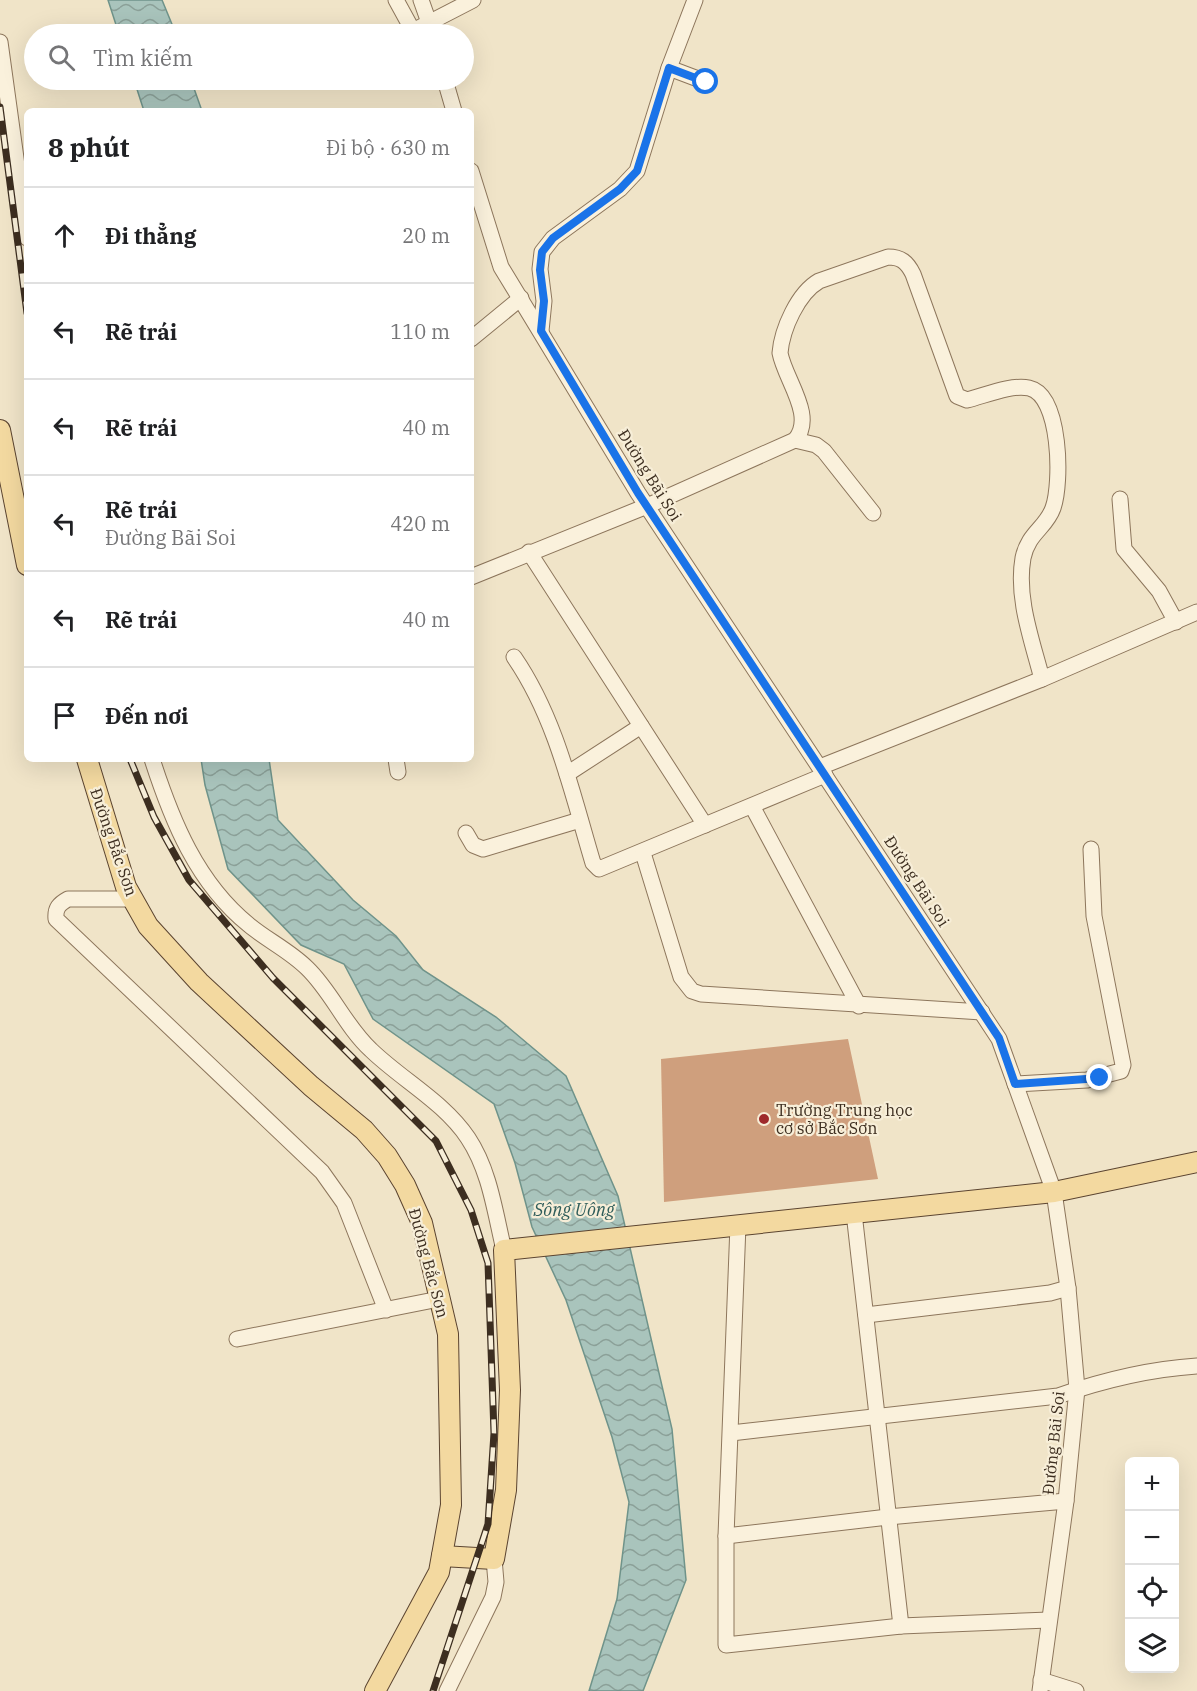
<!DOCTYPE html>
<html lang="vi">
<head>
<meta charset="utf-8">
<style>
	:root { --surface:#fff; --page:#f2f2f2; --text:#202124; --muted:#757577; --line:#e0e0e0 }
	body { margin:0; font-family:"IBM Plex Serif",serif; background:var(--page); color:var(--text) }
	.controls { position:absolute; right:18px; bottom:18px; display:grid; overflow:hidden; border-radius:9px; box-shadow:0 6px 24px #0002 }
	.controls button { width:54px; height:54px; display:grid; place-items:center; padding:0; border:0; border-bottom:2px solid var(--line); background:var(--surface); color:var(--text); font:30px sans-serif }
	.stop { position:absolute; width:18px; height:18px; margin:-14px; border:4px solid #1a73e8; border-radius:50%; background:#fff }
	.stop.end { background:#1a73e8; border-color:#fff; box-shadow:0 2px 6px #0008 }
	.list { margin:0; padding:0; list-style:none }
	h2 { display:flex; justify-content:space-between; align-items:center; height:78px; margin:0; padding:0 24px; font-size:26px }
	h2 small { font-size:20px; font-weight:400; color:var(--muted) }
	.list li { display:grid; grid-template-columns:39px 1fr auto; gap:18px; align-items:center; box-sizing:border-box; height:96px; padding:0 24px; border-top:2px solid var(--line) }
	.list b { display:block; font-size:22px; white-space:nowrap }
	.list p { margin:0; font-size:20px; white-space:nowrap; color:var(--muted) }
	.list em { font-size:20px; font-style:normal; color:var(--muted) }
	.icon { flex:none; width:33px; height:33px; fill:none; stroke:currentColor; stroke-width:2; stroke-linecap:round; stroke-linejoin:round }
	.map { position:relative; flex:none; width:1197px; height:1691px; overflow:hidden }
	.search { position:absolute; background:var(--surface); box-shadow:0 6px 24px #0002; left:24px; top:24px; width:450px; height:66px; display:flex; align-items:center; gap:15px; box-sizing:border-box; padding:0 21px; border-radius:33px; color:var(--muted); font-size:22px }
	.panel { position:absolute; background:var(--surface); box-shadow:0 6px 24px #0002; left:24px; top:108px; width:450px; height:654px; border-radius:9px }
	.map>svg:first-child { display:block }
	.water { fill:url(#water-waves); stroke:#6f938a; stroke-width:1.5 }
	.building { fill:#cf9f7d }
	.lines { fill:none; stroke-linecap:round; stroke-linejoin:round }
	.minor-casing { stroke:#8d765c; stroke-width:17 }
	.major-casing { stroke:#5b4430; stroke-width:22 }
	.minor { stroke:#faf1dc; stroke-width:15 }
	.major { stroke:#f3d9a0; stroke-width:20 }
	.rail-casing { stroke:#3d2e20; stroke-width:7 }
	.rail { stroke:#f7eed8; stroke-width:4.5; stroke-dasharray:14; stroke-linecap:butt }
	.route { stroke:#1a73e8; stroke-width:8 }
	.poi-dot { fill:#9e2a2b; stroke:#f7eed8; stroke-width:2 }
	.labels { text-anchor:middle; stroke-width:4.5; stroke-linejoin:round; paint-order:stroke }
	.street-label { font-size:16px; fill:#3d2e20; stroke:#f7eed8 }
	.poi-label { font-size:16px; fill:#3d2e20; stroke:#f7eed8; text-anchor:start }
	.water-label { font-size:18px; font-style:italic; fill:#2f5d5a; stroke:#f7eed8 }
</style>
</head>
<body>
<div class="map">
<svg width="1197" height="1691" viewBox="0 0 1197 1691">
	<defs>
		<pattern id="water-waves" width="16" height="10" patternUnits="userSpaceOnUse" patternTransform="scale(1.5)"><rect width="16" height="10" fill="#a9c4bc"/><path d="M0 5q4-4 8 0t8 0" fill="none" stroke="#8ba098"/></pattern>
	</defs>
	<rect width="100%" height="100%" fill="#f0e4c8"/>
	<g class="water">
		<path d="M108,0H162L176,34H119Z"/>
		<path d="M134,80H191L202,111H144Z"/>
		<path d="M201,759H269L278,820L353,900L396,936L423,970L496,1017L566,1076L618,1196L672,1429L686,1580L643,1691H589L617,1599L629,1502L612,1437L566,1300L532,1227L515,1163L494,1104L373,1019L344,964L301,945L228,869L205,785Z"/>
	</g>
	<path class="building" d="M848,1039L878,1179L664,1202L661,1059Z"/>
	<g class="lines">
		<defs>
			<g id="minor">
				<path d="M396,0L413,31L473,0"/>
				<path d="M421,0L433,34"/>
				<path d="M0,42L27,238"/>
				<path d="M669,68L706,82"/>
				<path d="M445,80L454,111"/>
				<path d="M471,171L501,267L638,493L999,1039L1054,1192L1068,1288L1077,1389L1066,1501L1040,1691"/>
				<path d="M541,331L544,301L540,269L542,252L553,238L620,189L637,171L669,68L695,0"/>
				<path d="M471,339L521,298"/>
				<path d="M795,440L816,445L824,451L873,513"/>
				<path d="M1120,499L1124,549L1159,591L1176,622"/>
				<path d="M529,552L705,825"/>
				<path d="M471,577L647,506L795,440C816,416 785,380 780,353C782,329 798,293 819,281L888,257C901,257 907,262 913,274L957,396L967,400C984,396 1011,384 1029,388C1061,395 1062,483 1053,508C1046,528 1028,533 1023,558C1016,598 1032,640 1042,679"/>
				<path d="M514,657C556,718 572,793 593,863L599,869L825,775"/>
				<path d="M152,759C172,821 197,883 249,925C267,940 290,951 307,968C332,992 345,1026 371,1050C402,1080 444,1102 468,1138C490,1171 495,1213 504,1250"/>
				<path d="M396,759L398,772"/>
				<path d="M820,767L1042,679L1197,612"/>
				<path d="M567,774L641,726"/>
				<path d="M752,806L859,1006"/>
				<path d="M466,833L473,845L483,849L580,820"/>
				<path d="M643,853L681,977L692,991L701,994L982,1012"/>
				<path d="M133,899H68C59,904 55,908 56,919L322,1172L344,1203L386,1310"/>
				<path d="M1015,1084L1087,1080L1121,1071L1123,1065L1094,916L1091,849"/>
				<path d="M854,1213L901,1626"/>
				<path d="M738,1225L726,1536V1645L901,1626L1049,1620"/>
				<path d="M866,1315L1050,1293L1068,1288"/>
				<path d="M237,1339L439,1299"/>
				<path d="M731,1433L1058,1396C1101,1381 1151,1369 1197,1366"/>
				<path d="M726,1536L888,1517L1066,1501"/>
				<path d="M1041,1680L1076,1691"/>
				<path d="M447,1691L493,1597L496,1582L494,1559"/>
			</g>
			<g id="major">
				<path d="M0,430L27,565"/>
				<path d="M87,759L126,887L148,926L199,982L311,1086L364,1130L387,1156L405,1185L422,1223L448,1334L451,1505L439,1572L375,1691"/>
				<path d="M442,1556L494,1559L506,1490L510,1390L504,1250L1054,1192L1197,1162"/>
			</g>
		</defs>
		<use href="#minor" class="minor-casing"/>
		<use href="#major" class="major-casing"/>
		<use href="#minor" class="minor"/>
		<use href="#major" class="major"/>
		<defs>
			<g id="rail">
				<path d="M0,107L27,313"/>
				<path d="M130,759L154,817L189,880L273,978L436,1141L471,1210L488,1263L494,1433L488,1524L433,1691"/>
			</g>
		</defs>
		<use href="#rail" class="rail-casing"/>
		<use href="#rail" class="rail"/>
	</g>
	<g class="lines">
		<path class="route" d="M706,82L669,68L637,171L620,189L553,238L542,252L540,270L544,301L541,331L638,493L999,1038L1015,1084L1100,1078"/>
	</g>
	<circle class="poi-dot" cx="764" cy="1119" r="6"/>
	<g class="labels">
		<g class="street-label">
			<text transform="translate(650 475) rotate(58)" y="6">Đường Bãi Soi</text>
			<text transform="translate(114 842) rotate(71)" y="6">Đường Bắc Sơn</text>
			<text transform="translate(917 881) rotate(57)" y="6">Đường Bãi Soi</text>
			<text transform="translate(429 1263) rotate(75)" y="6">Đường Bắc Sơn</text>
			<text transform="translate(1053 1443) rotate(-84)" y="6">Đường Bãi Soi</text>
		</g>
		<g class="poi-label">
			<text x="776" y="1116">Trường Trung học<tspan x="776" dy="18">cơ sở Bắc Sơn</tspan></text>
		</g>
		<g class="water-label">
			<text x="574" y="1216">Sông Uông</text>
		</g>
	</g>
</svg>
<div class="controls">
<button>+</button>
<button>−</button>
<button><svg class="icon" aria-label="locate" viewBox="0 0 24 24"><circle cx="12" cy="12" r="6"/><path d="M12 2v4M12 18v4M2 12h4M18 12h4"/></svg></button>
<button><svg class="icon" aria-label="layers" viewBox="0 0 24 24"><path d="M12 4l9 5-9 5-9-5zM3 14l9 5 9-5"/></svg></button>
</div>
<div class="stop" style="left:706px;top:82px"></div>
<div class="stop end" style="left:1100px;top:1078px"></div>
<div class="search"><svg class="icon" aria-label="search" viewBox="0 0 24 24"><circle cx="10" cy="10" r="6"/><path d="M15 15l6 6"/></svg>Tìm kiếm</div>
<section class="panel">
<h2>8 phút<small>Đi bộ · 630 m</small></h2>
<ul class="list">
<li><svg class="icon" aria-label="ahead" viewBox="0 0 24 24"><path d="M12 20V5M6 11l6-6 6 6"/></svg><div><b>Đi thẳng</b></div><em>20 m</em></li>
<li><svg class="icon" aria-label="left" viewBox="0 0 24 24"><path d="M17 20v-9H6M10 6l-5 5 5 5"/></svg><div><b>Rẽ trái</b></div><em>110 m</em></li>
<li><svg class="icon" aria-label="left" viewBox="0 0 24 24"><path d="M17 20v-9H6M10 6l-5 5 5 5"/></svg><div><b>Rẽ trái</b></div><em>40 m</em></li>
<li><svg class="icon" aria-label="left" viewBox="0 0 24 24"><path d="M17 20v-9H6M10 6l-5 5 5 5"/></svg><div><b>Rẽ trái</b><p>Đường Bãi Soi</p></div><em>420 m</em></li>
<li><svg class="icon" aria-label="left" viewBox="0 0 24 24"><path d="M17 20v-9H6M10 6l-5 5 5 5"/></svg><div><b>Rẽ trái</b></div><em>40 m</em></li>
<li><svg class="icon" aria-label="arrive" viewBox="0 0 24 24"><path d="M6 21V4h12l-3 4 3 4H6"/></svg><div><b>Đến nơi</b></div></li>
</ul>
</section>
</div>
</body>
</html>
